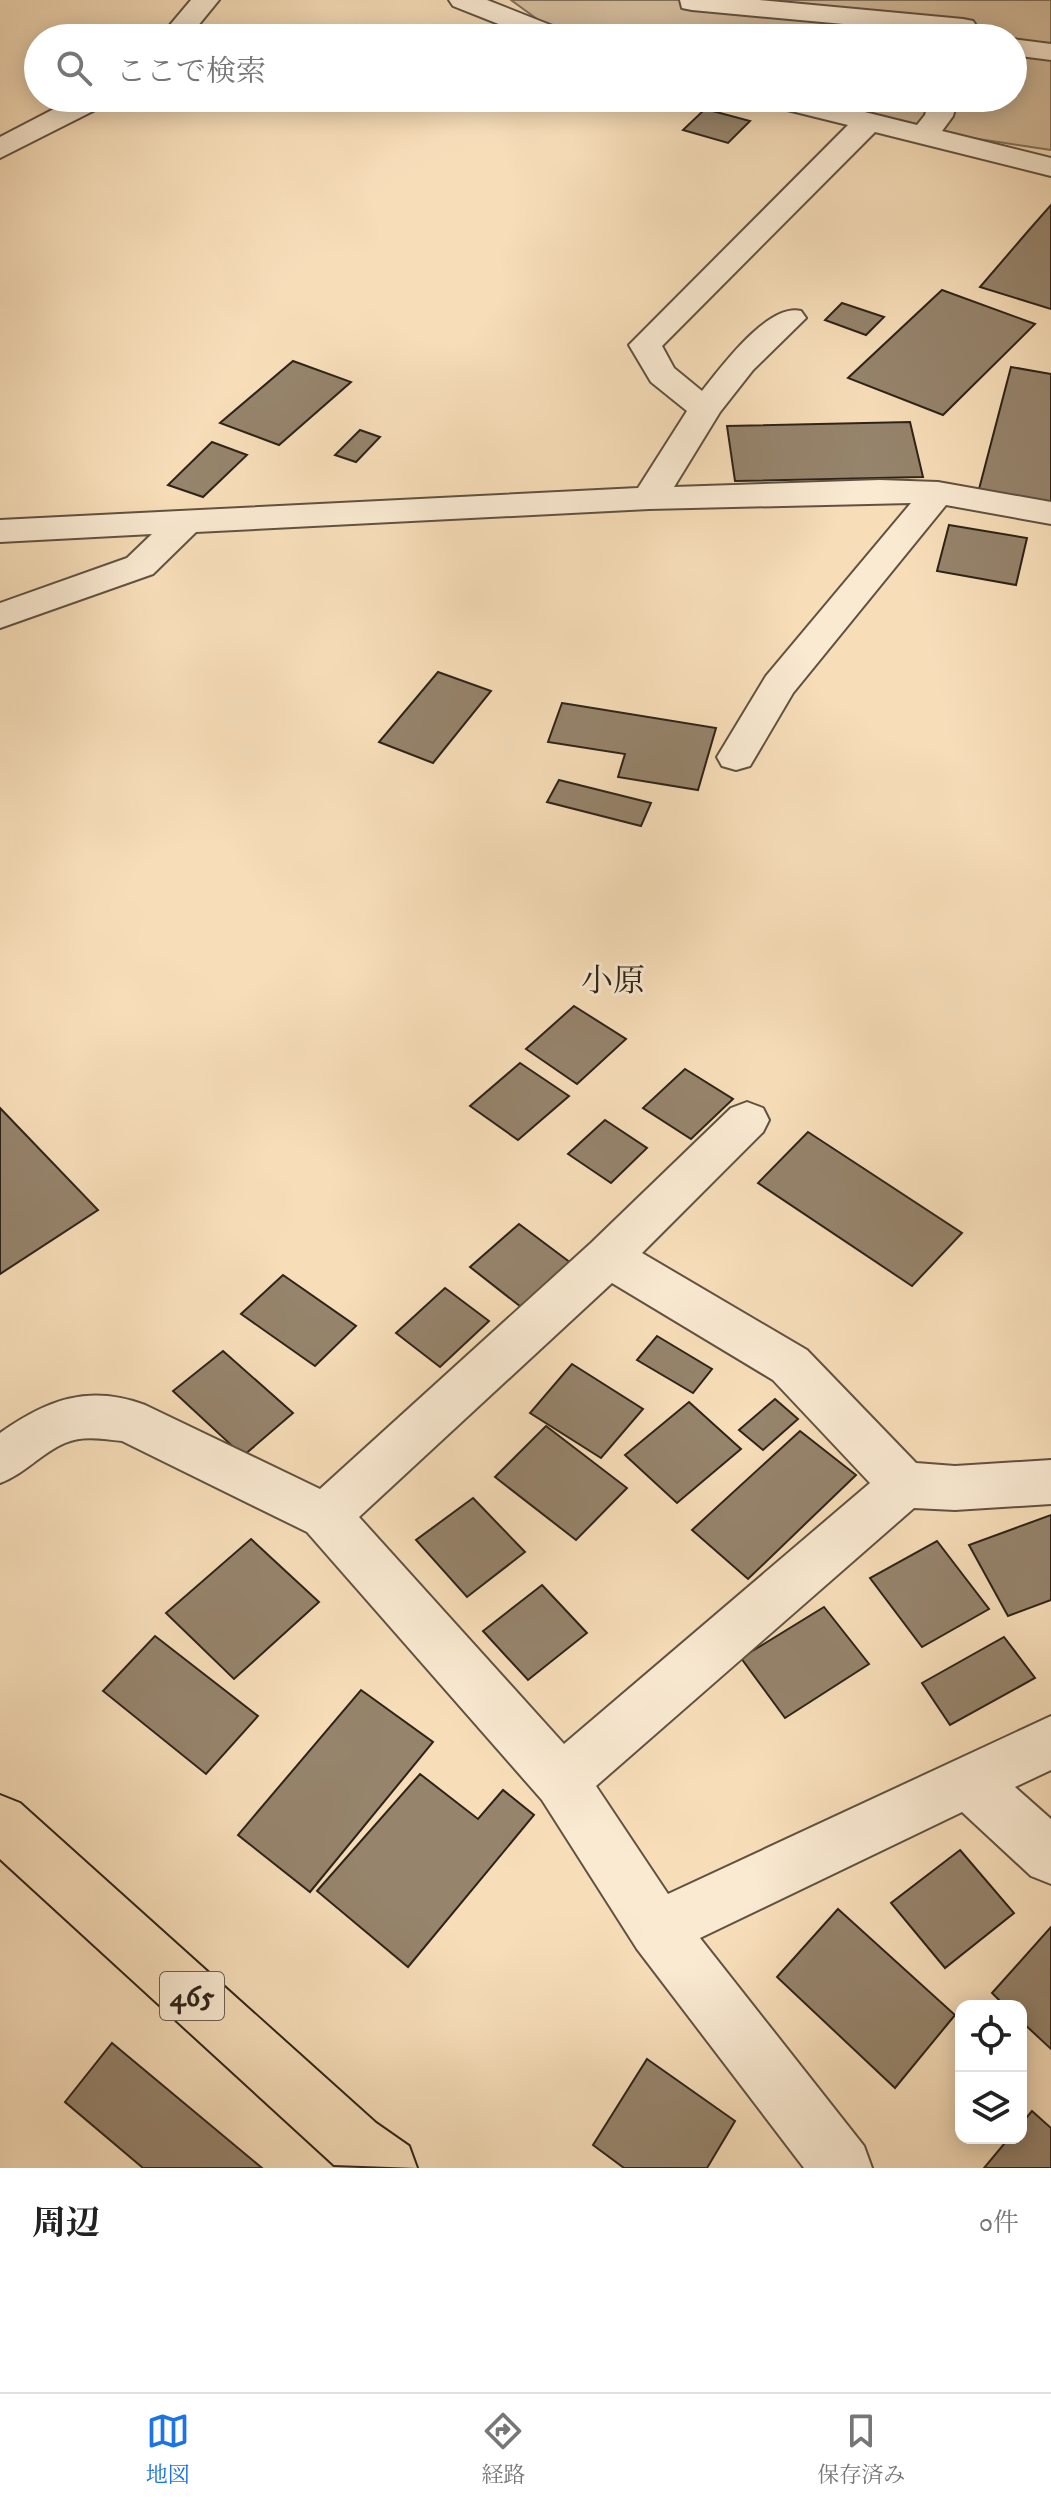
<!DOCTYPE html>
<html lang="ja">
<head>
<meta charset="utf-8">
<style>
	:root { --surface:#fff; --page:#f2f2f2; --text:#222; --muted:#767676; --line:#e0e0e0; --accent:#1a73e8 }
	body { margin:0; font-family:"IM FELL DW Pica","Noto Serif JP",serif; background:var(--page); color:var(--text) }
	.controls { position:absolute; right:24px; bottom:24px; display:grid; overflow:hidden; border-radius:16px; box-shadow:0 4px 20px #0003 }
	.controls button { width:72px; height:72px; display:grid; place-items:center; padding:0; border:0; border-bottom:2px solid var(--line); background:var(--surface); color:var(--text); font:40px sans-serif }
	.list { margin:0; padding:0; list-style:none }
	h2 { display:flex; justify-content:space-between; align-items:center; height:104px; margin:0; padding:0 32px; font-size:34px }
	h2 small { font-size:26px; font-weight:400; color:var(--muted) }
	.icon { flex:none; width:44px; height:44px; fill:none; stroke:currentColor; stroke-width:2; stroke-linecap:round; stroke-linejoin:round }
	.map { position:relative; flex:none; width:1051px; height:2168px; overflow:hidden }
	.search { position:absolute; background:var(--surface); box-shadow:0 4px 20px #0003; left:24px; right:24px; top:24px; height:88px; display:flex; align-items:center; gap:20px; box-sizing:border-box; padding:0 28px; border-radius:44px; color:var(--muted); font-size:30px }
	.sheet { height:224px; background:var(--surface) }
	nav { display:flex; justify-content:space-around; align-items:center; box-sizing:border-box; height:112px; border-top:2px solid var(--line); background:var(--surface); font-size:22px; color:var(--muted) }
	nav a { display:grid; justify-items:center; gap:4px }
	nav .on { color:var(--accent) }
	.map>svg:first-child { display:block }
	.green { fill:#d5be9e; stroke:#81705c; stroke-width:2 }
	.building { fill:#96846c; stroke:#2d2319; stroke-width:2 }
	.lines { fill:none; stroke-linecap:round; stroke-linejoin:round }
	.minor-casing { stroke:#605241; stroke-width:4 }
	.highway-casing { stroke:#2d2319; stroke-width:4 }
	.minor { fill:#faead2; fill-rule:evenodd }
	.highway { fill:#f7deb9; fill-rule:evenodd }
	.labels { text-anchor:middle; stroke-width:6; stroke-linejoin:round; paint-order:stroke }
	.shield { fill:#faead2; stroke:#6a5f50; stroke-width:2 }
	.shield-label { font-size:28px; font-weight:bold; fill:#2d2319 }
	.neighbourhood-label { font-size:32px; fill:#2d2319; stroke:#faead2 }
</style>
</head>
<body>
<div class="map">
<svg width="1051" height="2168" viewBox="0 0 1051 2168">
	<rect width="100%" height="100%" fill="#f7deb9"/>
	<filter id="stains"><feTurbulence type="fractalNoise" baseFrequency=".0025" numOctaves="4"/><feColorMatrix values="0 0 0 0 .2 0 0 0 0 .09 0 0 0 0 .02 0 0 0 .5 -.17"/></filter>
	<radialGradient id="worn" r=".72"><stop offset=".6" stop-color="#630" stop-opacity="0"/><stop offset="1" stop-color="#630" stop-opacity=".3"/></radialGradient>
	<path class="green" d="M511,0H1051V150L913,129L754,98H1013V38H563Z"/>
	<g class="building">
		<path d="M540,98H584L571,110L537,101Z"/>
		<path d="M651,98H686L690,99L681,107Z"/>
		<path d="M705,109L750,121L728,143L683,130Z"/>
		<path d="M1051,205V309L980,287L1029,230Z"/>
		<path d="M942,290L1035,324L943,415L848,378Z"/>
		<path d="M842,303L884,317L866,335L825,320Z"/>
		<path d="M293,361L351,382L279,445L220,423Z"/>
		<path d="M1011,367L1051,374V506L978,493Z"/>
		<path d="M910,422L923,477L735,481L727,426Z"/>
		<path d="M360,430L380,437L356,462L335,455Z"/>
		<path d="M212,442L247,455L203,497L168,485Z"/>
		<path d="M949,525L1027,538L1016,585L937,571Z"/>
		<path d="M438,672L491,691L433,763L379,742Z"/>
		<path d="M562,703L716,728L698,790L618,777L625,754L548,742Z"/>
		<path d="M559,780L651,803L641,826L547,802Z"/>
		<path d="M574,1006L626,1039L577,1084L526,1049Z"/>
		<path d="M520,1063L569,1096L518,1140L470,1106Z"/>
		<path d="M685,1069L733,1099L691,1139L643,1108Z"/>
		<path d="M0,1108L98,1210L0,1274Z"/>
		<path d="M605,1120L647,1148L611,1183L568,1154Z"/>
		<path d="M808,1132L962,1233L912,1286L758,1183Z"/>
		<path d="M519,1224L571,1263L521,1307L470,1267Z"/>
		<path d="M283,1275L356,1326L315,1366L241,1314Z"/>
		<path d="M445,1288L489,1321L440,1367L396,1333Z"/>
		<path d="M657,1336L712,1369L693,1393L637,1360Z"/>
		<path d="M223,1351L293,1413L243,1456L173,1391Z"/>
		<path d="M572,1364L643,1409L601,1458L530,1413Z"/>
		<path d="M775,1399L798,1419L763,1450L739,1430Z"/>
		<path d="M689,1402L741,1449L677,1503L625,1455Z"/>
		<path d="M546,1426L627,1488L576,1540L495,1477Z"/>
		<path d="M800,1431L856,1475L748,1579L692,1530Z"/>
		<path d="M473,1498L525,1552L467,1597L416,1540Z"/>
		<path d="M1051,1515V1600L1008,1616L969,1545Z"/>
		<path d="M251,1539L319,1602L234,1679L166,1613Z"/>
		<path d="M937,1541L989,1609L922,1647L870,1578Z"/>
		<path d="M542,1585L587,1633L528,1680L483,1631Z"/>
		<path d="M824,1607L869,1664L785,1718L741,1658Z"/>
		<path d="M155,1636L258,1716L206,1774L103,1691Z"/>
		<path d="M1004,1637L1035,1678L950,1725L922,1683Z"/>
		<path d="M361,1690L433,1742L310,1892L238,1835Z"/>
		<path d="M420,1774L478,1819L503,1790L534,1815L408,1967L317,1891Z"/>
		<path d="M960,1850L1014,1913L945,1968L891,1903Z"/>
		<path d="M838,1909L955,2015L895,2088L777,1977Z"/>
		<path d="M1051,1927V2049L1021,2021V2006H1005L992,1993Z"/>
		<path d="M112,2043L262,2168H143L65,2102Z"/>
		<path d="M647,2059L735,2121L707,2168H624L593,2145Z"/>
		<path d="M1032,2111L1051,2128V2168H984L1009,2138H1021V2124Z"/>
	</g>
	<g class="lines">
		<defs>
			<g id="minor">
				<path d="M191,0H219L188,38H159Z"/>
				<path d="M449,0H487L568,32L572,38H534L453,6Z"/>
				<path d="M680,0H759L963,19L973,21L977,27L973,33L963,35L692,10L682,8Z"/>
				<path d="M1013,39L1051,44V60L1013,55Z"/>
				<path d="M75,98H111L107,104L0,158V137Z"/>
				<path d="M759,98H808L917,125L925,115L930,98H958L953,116L942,131L1051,158V176L875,132L662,346L674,368L702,391C722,366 768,303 801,311L806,318L753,370L720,412L674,487L880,480L938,482L1051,502V524L946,505L793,693L750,766L736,770L722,766L717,757L766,676L911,503L649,509L196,532L153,574L0,628V603L127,558L152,534L0,542V520L638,488L687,411L651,382L629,345L848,125L763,104Z"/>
				<path d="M747,1102L763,1108L769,1120L763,1132L642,1253L807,1350L916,1463L955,1466L1051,1460V1504L955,1510L914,1508L596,1786L668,1894L1051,1716V1770L1015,1787L1051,1819V1884L1031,1876L962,1812L700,1938L864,2146L872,2168H804L637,1949L542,1800L307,1532L122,1441C103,1439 83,1435 65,1443C41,1453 25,1474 0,1483V1433C47,1400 88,1384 145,1405L320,1489L591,1243L731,1108ZM612,1283L773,1380L870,1483L564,1744L359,1517Z"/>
			</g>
			<path id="highway" d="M0,1795L20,1803L376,2123L409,2146L417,2168L334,2165L0,1859Z"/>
		</defs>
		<use href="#minor" class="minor-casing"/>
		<use href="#highway" class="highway-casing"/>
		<use href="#minor" class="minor"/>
		<use href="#highway" class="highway"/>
	</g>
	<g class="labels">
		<rect class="shield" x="160" y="1972" width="64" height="48" rx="6"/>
		<g class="shield-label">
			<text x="192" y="2006">465</text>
		</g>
		<g class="neighbourhood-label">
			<text x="613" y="991">小原</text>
		</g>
	</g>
	<rect width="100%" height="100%" filter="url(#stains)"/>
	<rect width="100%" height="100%" fill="url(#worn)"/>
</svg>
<div class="controls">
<button><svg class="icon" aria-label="locate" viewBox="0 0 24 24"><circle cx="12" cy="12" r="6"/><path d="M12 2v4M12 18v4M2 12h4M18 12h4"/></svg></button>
<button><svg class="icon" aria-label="layers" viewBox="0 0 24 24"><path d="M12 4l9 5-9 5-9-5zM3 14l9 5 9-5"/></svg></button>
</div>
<div class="search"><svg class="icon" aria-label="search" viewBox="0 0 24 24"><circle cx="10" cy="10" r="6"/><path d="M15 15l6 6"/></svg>ここで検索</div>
</div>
<section class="sheet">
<h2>周辺<small>0件</small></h2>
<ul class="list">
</ul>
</section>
<nav>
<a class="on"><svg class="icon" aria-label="map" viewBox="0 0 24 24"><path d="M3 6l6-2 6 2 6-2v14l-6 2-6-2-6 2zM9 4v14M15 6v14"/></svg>地図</a>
<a><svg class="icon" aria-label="directions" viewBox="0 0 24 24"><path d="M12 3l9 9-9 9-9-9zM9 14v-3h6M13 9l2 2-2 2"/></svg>経路</a>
<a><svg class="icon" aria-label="saved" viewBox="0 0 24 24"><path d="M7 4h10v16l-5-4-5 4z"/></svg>保存済み</a>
</nav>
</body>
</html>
